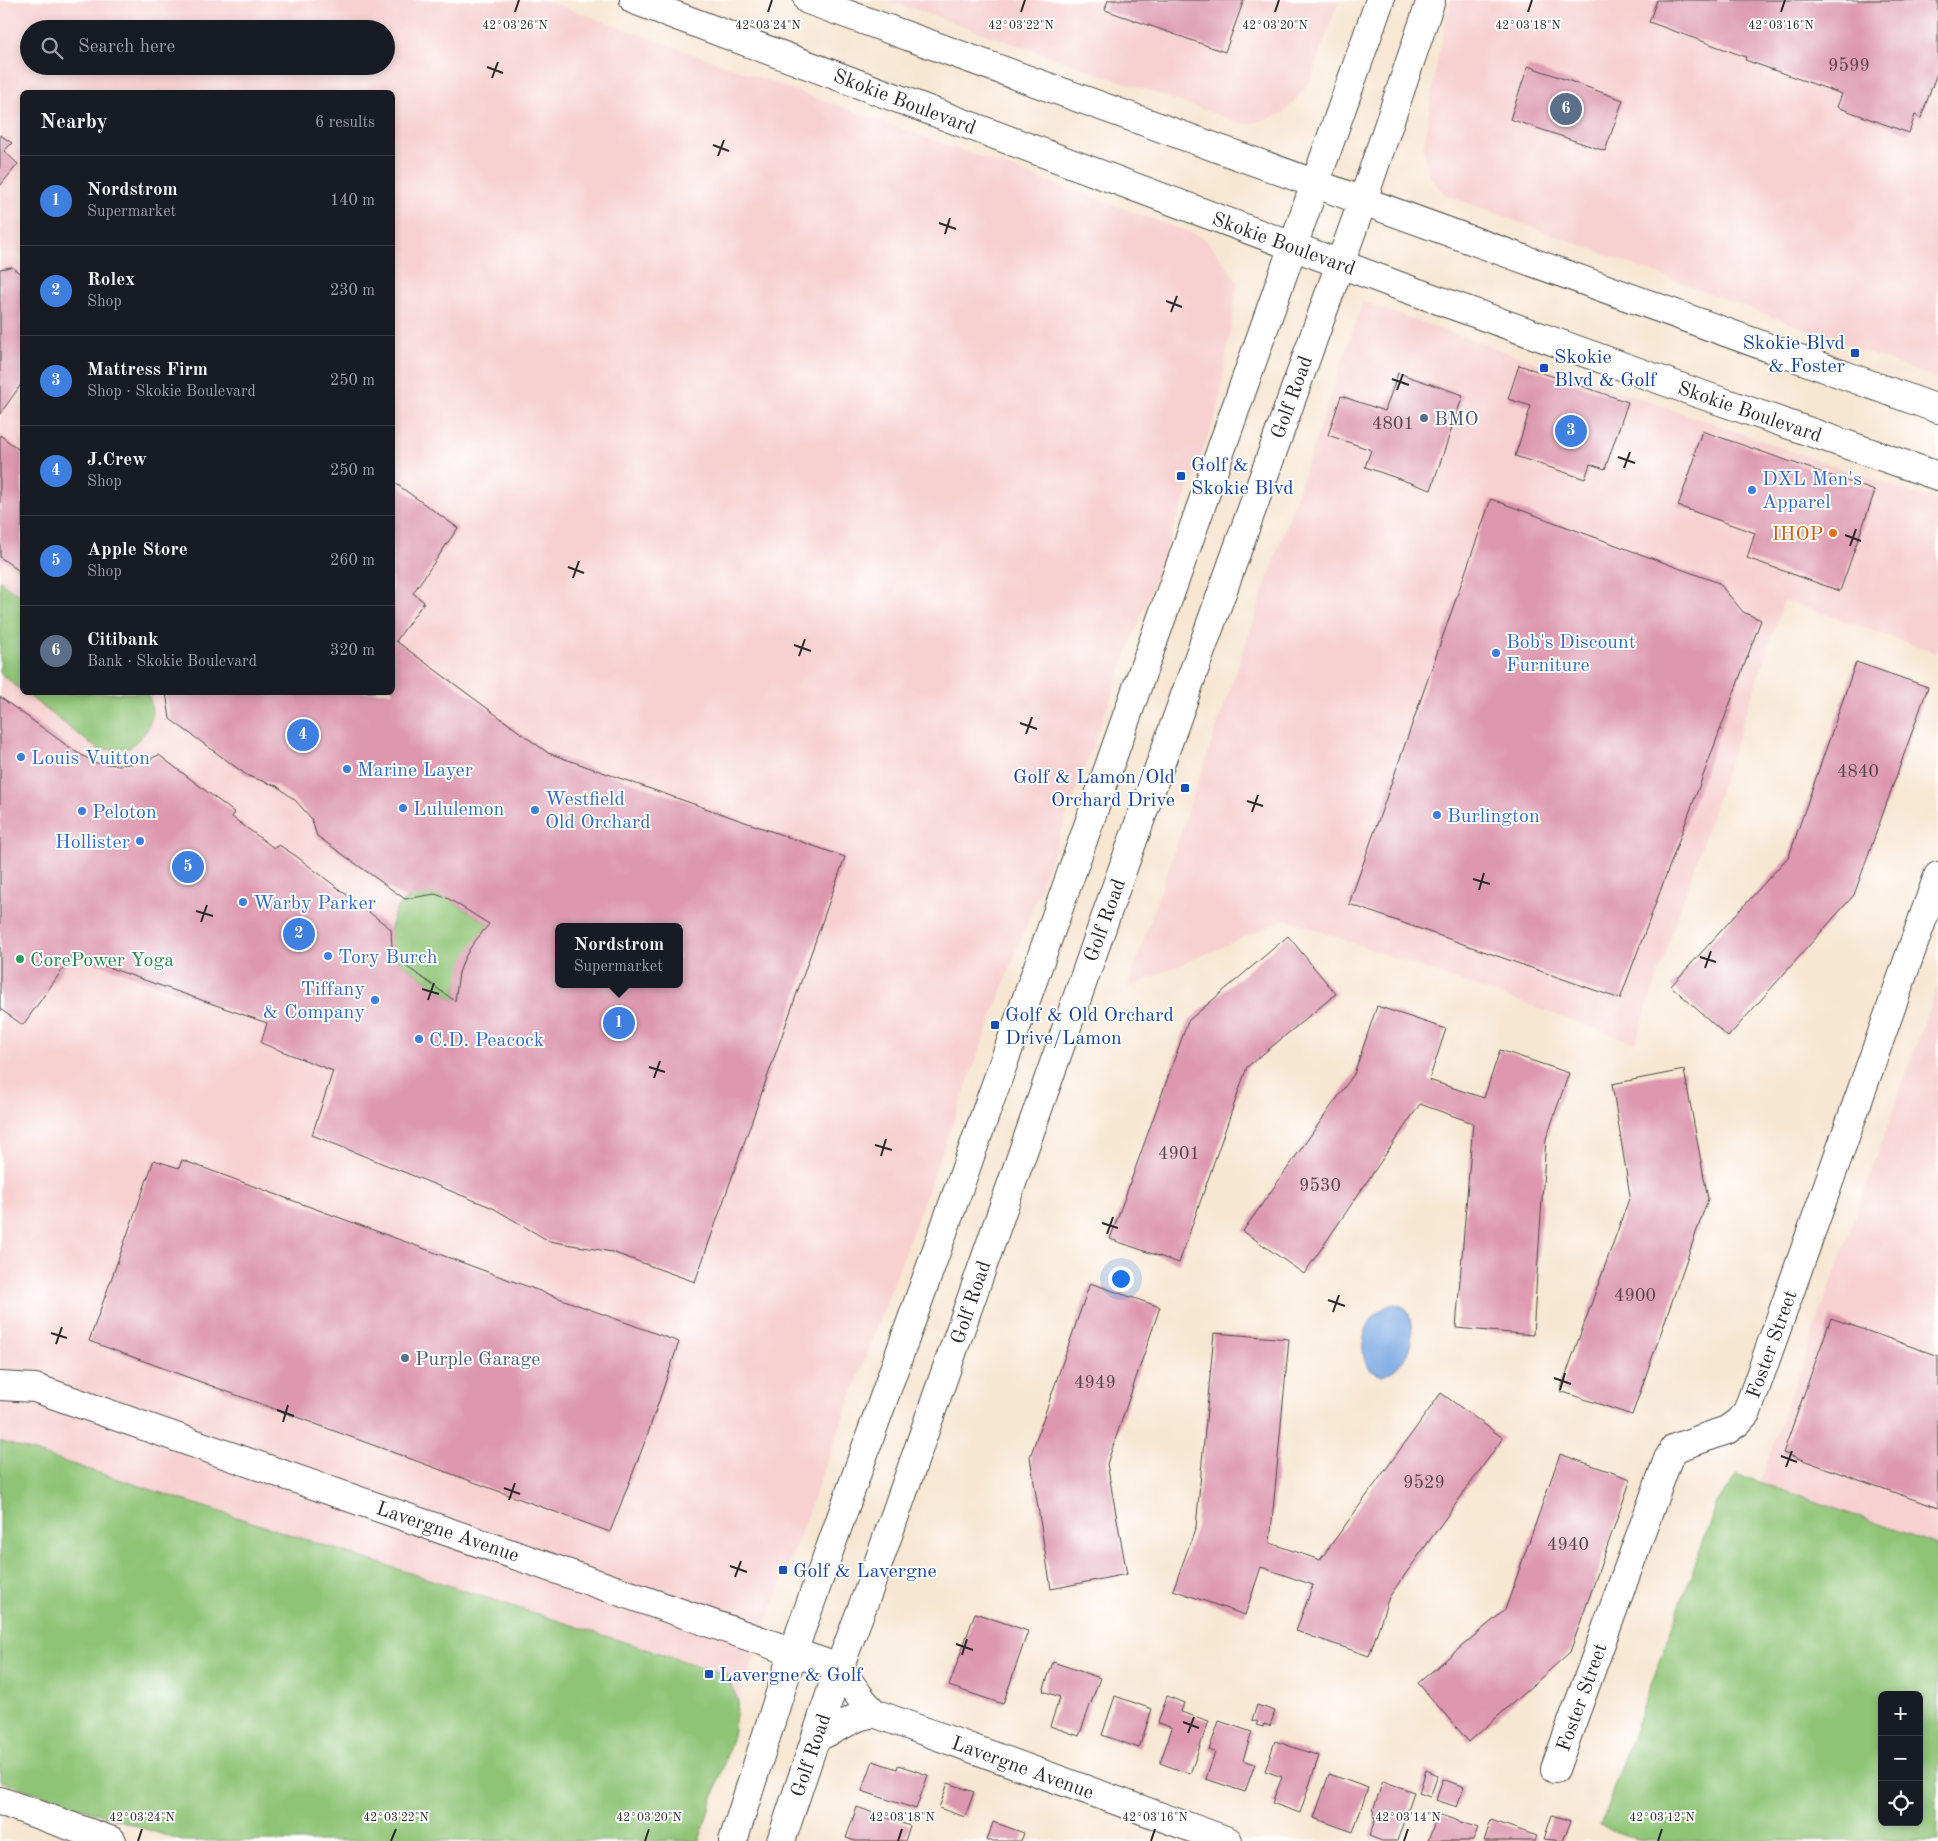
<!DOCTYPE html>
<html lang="en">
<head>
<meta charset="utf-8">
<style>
	:root { --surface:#171b24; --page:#20242c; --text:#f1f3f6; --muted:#9ea1a6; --line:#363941; --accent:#d1495b }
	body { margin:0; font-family:"Old Standard TT",serif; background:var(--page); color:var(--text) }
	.controls { position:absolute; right:15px; bottom:15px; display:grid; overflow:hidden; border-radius:8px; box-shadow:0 2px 8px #0003 }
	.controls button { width:45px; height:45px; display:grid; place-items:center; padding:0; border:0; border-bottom:1px solid var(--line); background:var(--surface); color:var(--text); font:25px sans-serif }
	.you { position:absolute; left:1120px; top:1278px; width:18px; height:18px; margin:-12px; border:4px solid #fff; border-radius:50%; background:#1a73e8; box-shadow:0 0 0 8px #1a73e833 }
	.badge { display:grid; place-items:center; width:32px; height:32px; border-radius:50%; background:var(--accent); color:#fff; font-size:16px; font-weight:700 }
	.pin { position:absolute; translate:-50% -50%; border:2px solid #fff; box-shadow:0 1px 5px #0006 }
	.popup { position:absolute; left:555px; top:923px; width:128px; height:65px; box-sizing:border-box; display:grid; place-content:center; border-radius:8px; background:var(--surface); filter:drop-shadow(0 1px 4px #0005); font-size:16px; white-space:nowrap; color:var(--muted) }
	.popup b { font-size:19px; color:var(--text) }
	.popup::after { content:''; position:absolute; left:50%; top:100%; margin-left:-10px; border:10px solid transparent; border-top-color:var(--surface) }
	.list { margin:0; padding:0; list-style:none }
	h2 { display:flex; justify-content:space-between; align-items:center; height:65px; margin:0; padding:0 20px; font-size:21px }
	h2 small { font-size:16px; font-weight:400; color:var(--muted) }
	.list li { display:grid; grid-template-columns:32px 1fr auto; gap:15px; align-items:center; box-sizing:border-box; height:90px; padding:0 20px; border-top:1px solid var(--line) }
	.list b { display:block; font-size:19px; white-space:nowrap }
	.list p { margin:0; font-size:16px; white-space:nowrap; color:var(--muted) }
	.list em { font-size:16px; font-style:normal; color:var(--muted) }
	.icon { flex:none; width:28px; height:28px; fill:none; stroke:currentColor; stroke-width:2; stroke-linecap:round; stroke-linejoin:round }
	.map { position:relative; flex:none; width:1938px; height:1841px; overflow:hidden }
	.search { position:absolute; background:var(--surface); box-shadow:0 2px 8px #0003; left:20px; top:20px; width:375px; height:55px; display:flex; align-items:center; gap:12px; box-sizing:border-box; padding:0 18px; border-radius:28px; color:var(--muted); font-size:19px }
	.panel { position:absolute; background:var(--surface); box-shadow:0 2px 8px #0003; left:20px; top:90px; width:375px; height:605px; border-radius:8px }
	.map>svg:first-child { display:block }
	.built { fill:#f7d0d0; fill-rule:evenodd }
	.green { fill:#8fc476; stroke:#5d7850; fill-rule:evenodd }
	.water { fill:#76a5e0; stroke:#506886 }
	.building { fill:#dd98af; fill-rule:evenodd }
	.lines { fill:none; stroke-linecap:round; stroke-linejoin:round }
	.minor-casing { stroke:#4a4744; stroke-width:30 }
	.major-casing { stroke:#4a4744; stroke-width:30 }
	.minor { stroke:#fff; stroke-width:28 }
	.major { stroke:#fff; stroke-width:28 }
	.ticks { fill:none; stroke:#2b2b2b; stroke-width:2 }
	.transit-dot { fill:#1a4fb4; stroke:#fff; stroke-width:2 }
	.service-dot { fill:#5c6f8a; stroke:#fff; stroke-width:2 }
	.shop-dot { fill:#3f7fe0; stroke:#fff; stroke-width:2 }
	.food-dot { fill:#e8710a; stroke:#fff; stroke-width:2 }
	.leisure-dot { fill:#2e9e5b; stroke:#fff; stroke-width:2 }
	.labels { text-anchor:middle; stroke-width:4; stroke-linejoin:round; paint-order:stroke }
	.number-label { font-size:18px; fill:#58464c }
	.street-label { font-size:20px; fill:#2b2b2b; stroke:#fff }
	.transit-label { font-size:20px; fill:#164399; stroke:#fff; text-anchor:start }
	.service-label { font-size:20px; fill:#4e5e75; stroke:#fff; text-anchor:start }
	.shop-label { font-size:20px; fill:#366cbe; stroke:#fff; text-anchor:start }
	.food-label { font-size:20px; fill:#c56008; stroke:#fff; text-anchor:end }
	.leisure-label { font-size:20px; fill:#27864d; stroke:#fff; text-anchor:start }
	.ticks-label { font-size:12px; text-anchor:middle; fill:#2b2b2b; stroke:#fff; stroke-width:4; stroke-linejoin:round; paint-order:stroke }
</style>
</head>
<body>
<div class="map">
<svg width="1938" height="1841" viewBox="0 0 1938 1841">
	<rect width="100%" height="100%" fill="#fff"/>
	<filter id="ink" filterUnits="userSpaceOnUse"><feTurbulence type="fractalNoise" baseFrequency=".02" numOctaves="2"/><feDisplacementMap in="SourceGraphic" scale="10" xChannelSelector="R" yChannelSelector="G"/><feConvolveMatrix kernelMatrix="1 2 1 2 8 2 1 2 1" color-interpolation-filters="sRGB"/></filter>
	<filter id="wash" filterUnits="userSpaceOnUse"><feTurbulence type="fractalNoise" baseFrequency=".0096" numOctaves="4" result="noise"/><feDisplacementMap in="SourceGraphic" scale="20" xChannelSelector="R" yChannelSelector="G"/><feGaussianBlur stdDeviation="1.12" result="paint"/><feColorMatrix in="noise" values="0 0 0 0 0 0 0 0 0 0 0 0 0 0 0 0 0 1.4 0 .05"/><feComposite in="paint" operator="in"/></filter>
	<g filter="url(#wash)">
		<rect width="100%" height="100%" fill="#f7e6d2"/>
		<g class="built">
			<path d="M0,0H544L1205,238L1238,282L1218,409L738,1701L727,1675L0,1441ZM29,29H386V66H29ZM22,92H392V692H22ZM559,927H679V984H559Z"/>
			<path d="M888,0H1339L1310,81L1283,114L1247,125Z"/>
			<path d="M1451,0H1938V379L1444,194L1429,175L1423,148L1437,63Z"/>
			<path d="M1363,302L1938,502V653L1784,600L1635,1043L1286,919L1127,988Z"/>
			<path d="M1938,985V1545L1760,1482Z"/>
		</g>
		<g class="green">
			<path d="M0,581L22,597V691L0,673Z"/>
			<path d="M25,693H148C157,721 150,728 130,748L99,750Z"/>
			<path d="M435,894L449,899L489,924C468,949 458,968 455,1001L396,959C388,942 388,913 404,901C411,895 426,895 435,894Z"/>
			<path d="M0,1441L727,1675L738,1701L733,1736L699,1841H182L0,1781Z"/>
			<path d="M1737,1474L1938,1545V1841H1642L1600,1826L1717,1503ZM1882,1695H1919V1822H1882Z"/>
		</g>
		<path class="water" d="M1394,1304C1398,1305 1402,1306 1405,1308C1408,1311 1409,1315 1410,1319C1417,1341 1405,1369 1382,1376C1379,1374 1374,1373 1371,1371C1367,1369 1365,1362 1364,1357C1359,1336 1371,1309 1394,1304Z"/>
		<g id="blocks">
			<g class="building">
				<path d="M1108,0H1244L1225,52L1105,10Z"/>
				<path d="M1657,0H1938V70L1921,118L1915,115L1909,133L1837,107L1842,94L1745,60L1746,57L1649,22Z"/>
				<path d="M1528,66L1623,100L1605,151L1510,119Z"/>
				<path d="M0,135L12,143L4,151L18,164L0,186Z"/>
				<path d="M12,267L22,275V383L0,414V269Z"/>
				<path d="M1519,365L1628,402L1605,469L1590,464L1585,479L1515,456L1531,406L1508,399Z"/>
				<path d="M1398,373L1463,395L1431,490L1365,467L1371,450L1328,435L1341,396L1385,411Z"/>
				<path d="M1702,431L1875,491L1840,591L1747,558L1755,533L1678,506L1696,455L1694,454Z"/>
				<path d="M0,435L22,452V573L0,557Z"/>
				<path d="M392,481L458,528L413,593L424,602L396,641L548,753L845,857L695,1282L612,1252L549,1241L493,1208L312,1135L333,1071L261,1043L267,1023L73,955L23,1025L0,1009V697L76,752L96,763L118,765L140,763L159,755L235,813L232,817L274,848L279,845L296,856L391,929L392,949L396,959L455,1001L459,973L464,959L472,945L489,924L449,899L435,894L405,899L317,836L311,818L296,801L277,786L248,776L170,719L166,692H392ZM559,927H679V984H559Z"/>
				<path d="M1491,499L1719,583L1743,612L1761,620L1620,999L1349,904Z"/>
				<path d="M1856,662L1928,687L1854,895L1728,1037L1671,986L1789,856Z"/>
				<path d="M1288,936L1336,994L1247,1067L1179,1263L1110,1239L1188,1021Z"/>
				<path d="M1377,1006L1446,1029L1429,1080L1484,1098L1500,1050L1569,1073L1546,1139L1533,1335L1456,1328L1473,1123L1420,1104L1304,1274L1243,1231L1354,1074Z"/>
				<path d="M1684,1070L1708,1199L1632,1415L1560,1391L1630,1196L1612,1084Z"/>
				<path d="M154,1160L179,1168L182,1160L679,1342L646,1439L610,1532L89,1341Z"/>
				<path d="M1090,1283L1160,1307L1107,1464L1127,1574L1051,1589L1030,1457Z"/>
				<path d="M1831,1318L1938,1356V1508L1783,1453Z"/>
				<path d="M1214,1333L1289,1339L1270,1543L1320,1560L1441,1393L1503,1438L1389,1597L1369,1656L1296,1631L1313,1585L1261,1567L1245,1615L1173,1590L1196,1527Z"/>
				<path d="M1560,1454L1631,1479L1570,1652L1469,1742L1418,1683L1505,1610Z"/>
				<path d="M975,1613L1028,1631L1003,1704L949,1686Z"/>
				<path d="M1053,1662L1100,1678L1079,1736L1050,1726L1060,1697L1043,1691Z"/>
				<path d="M1115,1696L1152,1709L1139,1748L1102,1735Z"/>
				<path d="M1167,1696L1184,1703L1181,1712L1209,1721L1190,1774L1160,1763L1172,1728L1158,1723Z"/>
				<path d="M1257,1705L1275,1711L1270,1726L1264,1724L1263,1727L1256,1725L1258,1722L1252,1720Z"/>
				<path d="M1219,1721L1252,1732L1243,1760L1255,1764L1245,1792L1206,1779L1215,1752L1209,1750Z"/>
				<path d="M1275,1741L1319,1756L1300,1813L1272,1803L1282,1777L1265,1771Z"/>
				<path d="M873,1761L897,1769L898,1765L928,1775L916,1809L862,1791Z"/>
				<path d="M1426,1770L1438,1775L1430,1797L1419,1793Z"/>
				<path d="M1329,1774L1368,1788L1353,1832L1314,1818Z"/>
				<path d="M1443,1779L1464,1787L1457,1807L1436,1800Z"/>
				<path d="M1383,1781L1414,1792L1397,1841H1382L1369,1836L1376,1818L1373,1817L1375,1811L1373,1810Z"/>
				<path d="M948,1783L974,1792L965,1817L939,1808Z"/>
				<path d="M857,1807L910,1826L905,1841H855L846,1838Z"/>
				<path d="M1438,1814L1478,1828L1473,1841H1428Z"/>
				<path d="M1552,1815L1571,1821L1563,1841L1544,1839Z"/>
				<path d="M1491,1820L1537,1836L1535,1841H1484Z"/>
				<path d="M993,1822L1024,1833L1021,1841H987Z"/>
			</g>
		</g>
	</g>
	<g filter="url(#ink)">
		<use href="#blocks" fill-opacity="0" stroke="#4a4744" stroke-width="1"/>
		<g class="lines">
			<defs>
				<g id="minor">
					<path d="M0,1386L35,1388L839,1668L863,1701L874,1713L1228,1841"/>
					<path d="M816,1738L858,1717L874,1713"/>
					<path d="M1555,1769L1668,1459L1675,1448L1727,1430L1738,1422L1747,1412L1938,876"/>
					<path d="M0,1801L112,1841"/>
				</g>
				<g id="major">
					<path d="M634,0L1402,287L1694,392L1938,476"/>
					<path d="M808,0L1938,409"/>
					<path d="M733,1841L793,1652L1071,874L1380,0"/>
					<path d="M781,1841L839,1668L868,1592L1114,893L1363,200L1431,0"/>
				</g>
			</defs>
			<use href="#minor" class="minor-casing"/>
			<use href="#major" class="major-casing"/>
			<use href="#minor" class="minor"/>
			<use href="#major" class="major"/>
		</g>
	</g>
	<path class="ticks" d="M515,12L519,0M768,12L772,0M1021,12L1025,0M1275,12L1279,0M1528,12L1532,0M1781,12L1785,0M487,67L503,73M492,78L498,62M713,145L729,151M718,156L724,140M939,223L956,229M945,234L950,218M1166,301L1182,307M1171,312L1177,296M1392,379L1409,385M1397,390L1403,374M1618,457L1635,463M1624,468L1630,452M1845,535L1861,541M1850,546L1856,529M568,567L584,573M573,578L579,561M794,645L811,651M799,656L805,639M1020,723L1037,729M1026,734L1032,717M1247,801L1263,806M1252,812L1258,795M1473,879L1490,884M1479,890L1484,873M196,911L213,916M201,922L207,905M1700,957L1716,962M1705,968L1711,951M422,989L439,994M428,1000L434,983M649,1067L665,1072M654,1078L660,1061M875,1145L892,1150M881,1156L886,1139M1102,1223L1118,1228M1107,1234L1113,1217M1328,1300L1345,1306M1333,1312L1339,1295M51,1333L67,1338M56,1344L62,1327M1554,1378L1571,1384M1560,1390L1565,1373M277,1410L294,1416M283,1422L288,1405M1781,1456L1797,1462M1786,1467L1792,1451M504,1488L520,1494M509,1500L515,1483M730,1566L747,1572M735,1577L741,1561M956,1644L973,1650M962,1655L967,1639M1183,1722L1199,1728M1188,1733L1194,1717M138,1841L142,1829M391,1841L396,1829M645,1841L649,1829M898,1841L902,1829M1151,1841L1155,1829M1404,1841L1408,1829M1658,1841L1662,1829"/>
	<g class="transit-dot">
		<rect x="1850" y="348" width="10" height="10" rx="2.5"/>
		<rect x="1539" y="363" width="10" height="10" rx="2.5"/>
		<rect x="1176" y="471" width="10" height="10" rx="2.5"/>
		<rect x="1180" y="783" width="10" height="10" rx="2.5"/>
		<rect x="990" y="1020" width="10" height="10" rx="2.5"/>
		<rect x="778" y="1565" width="10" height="10" rx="2.5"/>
		<rect x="704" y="1669" width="10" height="10" rx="2.5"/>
	</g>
	<g class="service-dot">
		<circle cx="1424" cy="418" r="5"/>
		<circle cx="405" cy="1358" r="5"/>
	</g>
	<g class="shop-dot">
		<circle cx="1752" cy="490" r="5"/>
		<circle cx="1496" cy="653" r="5"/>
		<circle cx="21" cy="757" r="5"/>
		<circle cx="347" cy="769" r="5"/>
		<circle cx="403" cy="808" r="5"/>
		<circle cx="535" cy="810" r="5"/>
		<circle cx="82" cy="811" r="5"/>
		<circle cx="1437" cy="815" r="5"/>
		<circle cx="140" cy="841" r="5"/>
		<circle cx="243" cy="902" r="5"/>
		<circle cx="328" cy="956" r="5"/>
		<circle cx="375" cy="1000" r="5"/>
		<circle cx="419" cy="1039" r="5"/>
	</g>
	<circle class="food-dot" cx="1833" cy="533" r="5"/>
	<circle class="leisure-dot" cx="20" cy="959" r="5"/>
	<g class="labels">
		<g class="number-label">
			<text x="1849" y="71">9599</text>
			<text x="1393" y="429">4801</text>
			<text x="1858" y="777">4840</text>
			<text x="1179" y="1159">4901</text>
			<text x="1320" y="1191">9530</text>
			<text x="1635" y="1301">4900</text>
			<text x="1095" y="1388">4949</text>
			<text x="1424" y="1488">9529</text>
			<text x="1568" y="1550">4940</text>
		</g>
		<g class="street-label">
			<text transform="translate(905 101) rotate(21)" y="7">Skokie Boulevard</text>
			<text transform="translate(1284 243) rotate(20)" y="7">Skokie Boulevard</text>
			<text transform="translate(1291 397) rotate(-70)" y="7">Golf Road</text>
			<text transform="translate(1750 411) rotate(19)" y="7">Skokie Boulevard</text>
			<text transform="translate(1104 920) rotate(-70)" y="7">Golf Road</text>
			<text transform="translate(970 1302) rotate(-71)" y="7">Golf Road</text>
			<text transform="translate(1771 1344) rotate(-70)" y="7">Foster Street</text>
			<text transform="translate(448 1531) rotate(19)" y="7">Lavergne Avenue</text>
			<text transform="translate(1581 1697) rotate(-70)" y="7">Foster Street</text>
			<text transform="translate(810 1755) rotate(-71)" y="7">Golf Road</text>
			<text transform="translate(1023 1767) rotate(20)" y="7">Lavergne Avenue</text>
		</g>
		<g class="transit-label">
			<text x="1845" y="349" text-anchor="end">Skokie Blvd<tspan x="1845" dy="23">&amp; Foster</tspan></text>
			<text x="1554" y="363">Skokie<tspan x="1554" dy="23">Blvd &amp; Golf</tspan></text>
			<text x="1191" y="471">Golf &amp;<tspan x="1191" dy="23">Skokie Blvd</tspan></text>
			<text x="1175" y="783" text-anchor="end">Golf &amp; Lamon/Old<tspan x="1175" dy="23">Orchard Drive</tspan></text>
			<text x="1005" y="1021">Golf &amp; Old Orchard<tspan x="1005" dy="23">Drive/Lamon</tspan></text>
			<text x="793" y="1577">Golf &amp; Lavergne</text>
			<text x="719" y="1681">Lavergne &amp; Golf</text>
		</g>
		<g class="service-label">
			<text x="1434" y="425">BMO</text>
			<text x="415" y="1365">Purple Garage</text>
		</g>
		<g class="shop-label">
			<text x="1762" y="485">DXL Men's<tspan x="1762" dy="23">Apparel</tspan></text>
			<text x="1506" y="648">Bob's Discount<tspan x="1506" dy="23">Furniture</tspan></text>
			<text x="31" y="764">Louis Vuitton</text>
			<text x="357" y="776">Marine Layer</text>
			<text x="545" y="805">Westfield<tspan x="545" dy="23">Old Orchard</tspan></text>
			<text x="413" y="815">Lululemon</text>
			<text x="92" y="818">Peloton</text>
			<text x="1447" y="822">Burlington</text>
			<text x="130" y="848" text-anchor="end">Hollister</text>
			<text x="253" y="909">Warby Parker</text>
			<text x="338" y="963">Tory Burch</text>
			<text x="365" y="995" text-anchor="end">Tiffany<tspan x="365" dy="23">&amp; Company</tspan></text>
			<text x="429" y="1046">C.D. Peacock</text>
		</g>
		<g class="food-label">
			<text x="1823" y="540">IHOP</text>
		</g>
		<g class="leisure-label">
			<text x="30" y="966">CorePower Yoga</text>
		</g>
	</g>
	<g class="ticks-label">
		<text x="515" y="29">42°03'26"N</text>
		<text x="768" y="29">42°03'24"N</text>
		<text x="1021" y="29">42°03'22"N</text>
		<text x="1275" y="29">42°03'20"N</text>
		<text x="1528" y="29">42°03'18"N</text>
		<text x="1781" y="29">42°03'16"N</text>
		<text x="142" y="1821">42°03'24"N</text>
		<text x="396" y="1821">42°03'22"N</text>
		<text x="649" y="1821">42°03'20"N</text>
		<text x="902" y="1821">42°03'18"N</text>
		<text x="1155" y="1821">42°03'16"N</text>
		<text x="1408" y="1821">42°03'14"N</text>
		<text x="1662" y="1821">42°03'12"N</text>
	</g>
</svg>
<div class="controls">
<button>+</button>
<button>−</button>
<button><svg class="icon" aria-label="locate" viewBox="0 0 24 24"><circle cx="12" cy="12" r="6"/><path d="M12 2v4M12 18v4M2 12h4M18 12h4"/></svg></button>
</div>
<div class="you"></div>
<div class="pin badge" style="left:619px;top:1023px;background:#3f7fe0">1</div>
<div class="popup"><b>Nordstrom</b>Supermarket</div>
<div class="pin badge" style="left:299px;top:934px;background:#3f7fe0">2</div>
<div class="pin badge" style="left:1571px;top:431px;background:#3f7fe0">3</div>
<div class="pin badge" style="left:303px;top:735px;background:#3f7fe0">4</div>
<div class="pin badge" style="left:188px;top:867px;background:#3f7fe0">5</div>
<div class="pin badge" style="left:1566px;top:109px;background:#5c6f8a">6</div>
<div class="search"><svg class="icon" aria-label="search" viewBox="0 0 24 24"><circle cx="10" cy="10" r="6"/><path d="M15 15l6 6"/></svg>Search here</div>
<section class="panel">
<h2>Nearby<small>6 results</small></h2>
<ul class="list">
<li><span class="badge" style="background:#3f7fe0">1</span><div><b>Nordstrom</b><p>Supermarket</p></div><em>140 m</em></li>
<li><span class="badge" style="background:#3f7fe0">2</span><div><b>Rolex</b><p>Shop</p></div><em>230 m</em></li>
<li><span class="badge" style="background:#3f7fe0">3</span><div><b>Mattress Firm</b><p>Shop · Skokie Boulevard</p></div><em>250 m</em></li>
<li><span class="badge" style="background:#3f7fe0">4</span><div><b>J.Crew</b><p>Shop</p></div><em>250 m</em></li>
<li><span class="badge" style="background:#3f7fe0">5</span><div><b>Apple Store</b><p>Shop</p></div><em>260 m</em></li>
<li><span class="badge" style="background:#5c6f8a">6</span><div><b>Citibank</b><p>Bank · Skokie Boulevard</p></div><em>320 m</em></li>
</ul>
</section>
</div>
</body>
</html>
